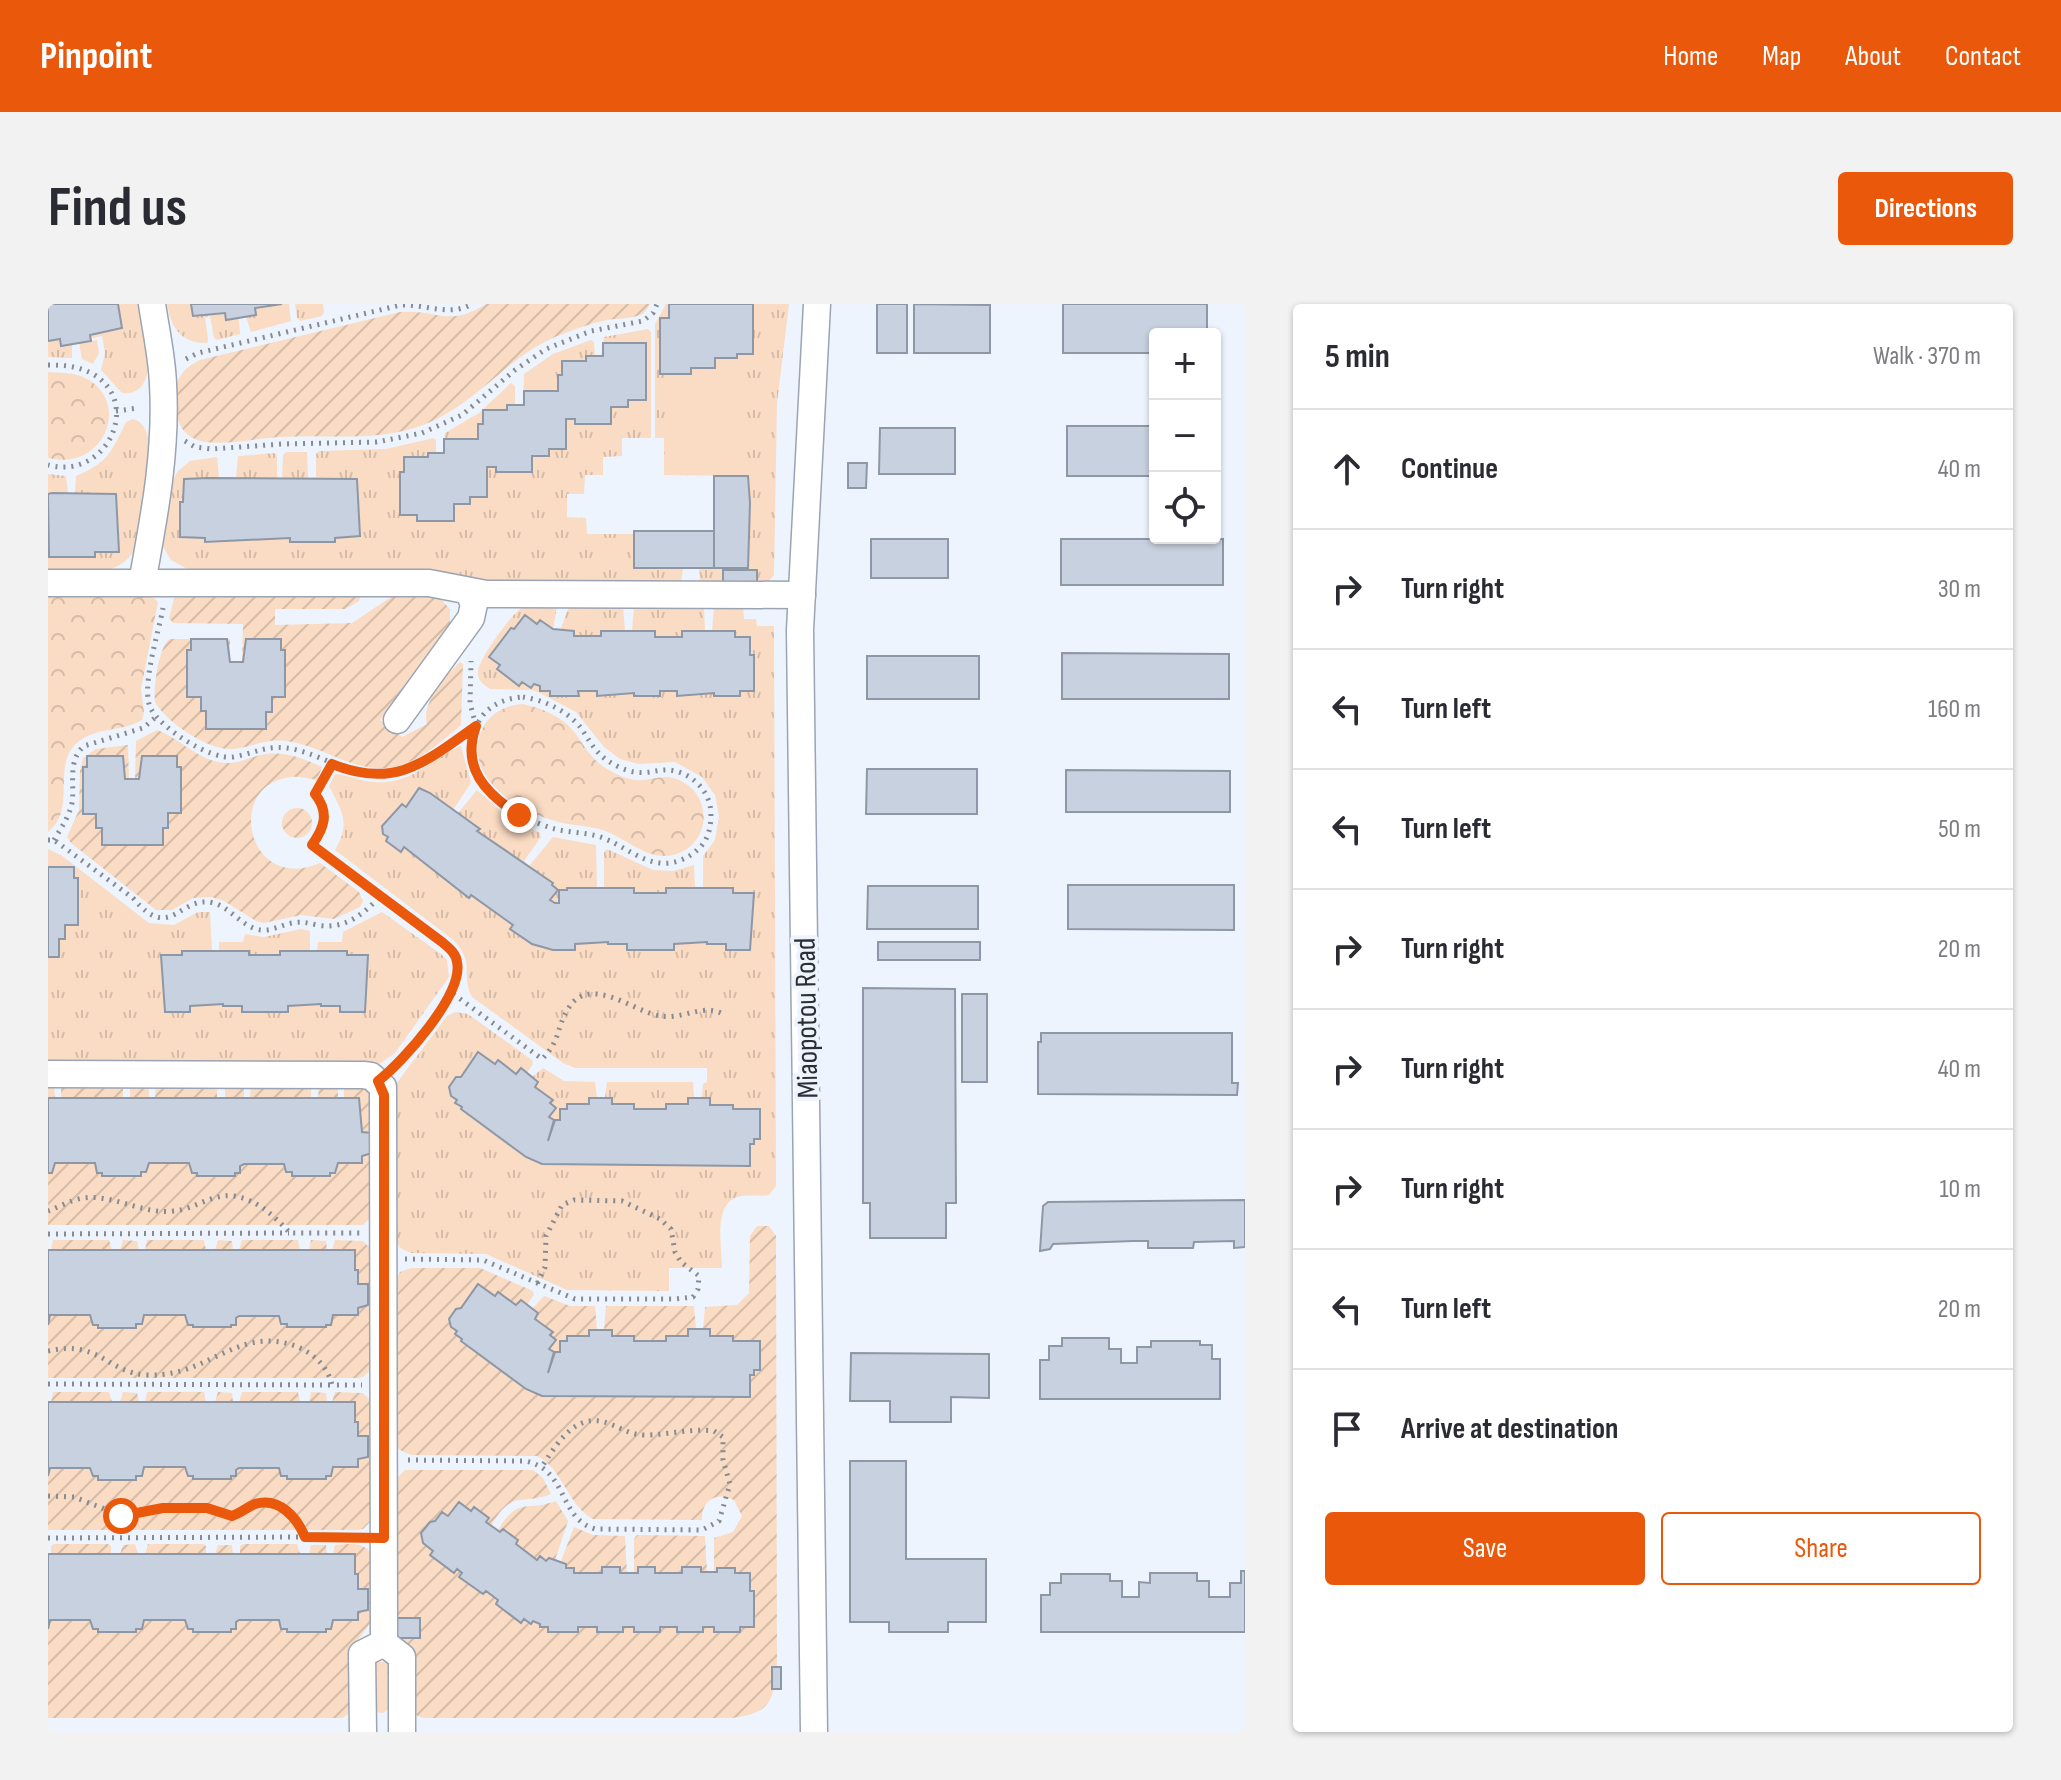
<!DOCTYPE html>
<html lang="en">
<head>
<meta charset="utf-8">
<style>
	:root { --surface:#fff; --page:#f2f2f3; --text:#2b2b33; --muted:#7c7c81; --line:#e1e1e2; --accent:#ea580c }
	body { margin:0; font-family:"Sofia Sans Condensed",sans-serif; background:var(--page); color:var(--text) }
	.controls { position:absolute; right:24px; top:24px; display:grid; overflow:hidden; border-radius:8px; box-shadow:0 2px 6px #0004 }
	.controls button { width:72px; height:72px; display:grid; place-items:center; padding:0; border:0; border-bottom:2px solid var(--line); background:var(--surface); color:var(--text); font:40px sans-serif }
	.stop { position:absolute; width:24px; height:24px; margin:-18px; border:6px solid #ea580c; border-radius:50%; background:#fff }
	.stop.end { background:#ea580c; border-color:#fff; box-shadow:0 2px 8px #0008 }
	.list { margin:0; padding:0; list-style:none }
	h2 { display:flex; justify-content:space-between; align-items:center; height:104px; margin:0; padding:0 32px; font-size:34px }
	h2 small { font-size:26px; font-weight:400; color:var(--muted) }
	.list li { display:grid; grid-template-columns:52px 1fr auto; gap:24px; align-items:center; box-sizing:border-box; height:120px; padding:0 32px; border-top:2px solid var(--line) }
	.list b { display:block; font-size:30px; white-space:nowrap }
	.list em { font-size:26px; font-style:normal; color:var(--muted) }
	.actions { display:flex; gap:16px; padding:24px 32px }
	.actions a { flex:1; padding:18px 0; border:2px solid var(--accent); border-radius:8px; text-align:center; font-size:28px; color:var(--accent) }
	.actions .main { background:var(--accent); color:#fff }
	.icon { flex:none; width:44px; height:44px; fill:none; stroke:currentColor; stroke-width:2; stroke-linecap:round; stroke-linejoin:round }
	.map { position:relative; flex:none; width:1197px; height:1428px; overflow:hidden; border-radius:8px }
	header { display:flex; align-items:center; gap:48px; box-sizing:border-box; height:112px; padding:0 40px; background:var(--accent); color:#fff }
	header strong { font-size:38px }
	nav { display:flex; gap:44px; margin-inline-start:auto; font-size:28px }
	.intro { display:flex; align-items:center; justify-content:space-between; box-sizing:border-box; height:192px; padding:0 48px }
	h1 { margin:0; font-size:56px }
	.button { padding:20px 36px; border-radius:8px; background:var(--accent); color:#fff; font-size:28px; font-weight:700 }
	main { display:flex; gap:48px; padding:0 48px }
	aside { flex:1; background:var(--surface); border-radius:8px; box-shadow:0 2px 6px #0004 }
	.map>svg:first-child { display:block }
	.grass { fill:url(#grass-tufts) }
	.forest { fill:url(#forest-crowns) }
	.park { fill:#fadbc3 }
	.garden { fill:url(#garden-furrows) }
	.building { fill:#c8d1e0; stroke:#8e97a5; stroke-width:2 }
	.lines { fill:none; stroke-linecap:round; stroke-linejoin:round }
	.minor-casing { stroke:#9ba4b2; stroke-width:29 }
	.path { stroke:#868b93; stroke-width:5; stroke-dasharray:2 6; stroke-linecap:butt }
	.minor { stroke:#fff; stroke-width:26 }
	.route { stroke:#ea580c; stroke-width:10 }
	.labels { text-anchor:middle; stroke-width:8; stroke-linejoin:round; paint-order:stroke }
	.street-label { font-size:30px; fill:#2b2f35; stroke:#eef4fd }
</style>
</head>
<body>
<header>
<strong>Pinpoint</strong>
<nav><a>Home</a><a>Map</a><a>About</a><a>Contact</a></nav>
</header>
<div class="intro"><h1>Find us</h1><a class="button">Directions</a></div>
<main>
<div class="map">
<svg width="1197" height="1428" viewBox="0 0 1197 1428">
	<defs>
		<pattern id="grass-tufts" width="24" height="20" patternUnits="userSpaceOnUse" patternTransform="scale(2)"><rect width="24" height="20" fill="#fadbc3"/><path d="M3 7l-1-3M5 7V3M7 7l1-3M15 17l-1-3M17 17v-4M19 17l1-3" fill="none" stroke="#d6bca8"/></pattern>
		<pattern id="forest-crowns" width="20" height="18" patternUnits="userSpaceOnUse" patternTransform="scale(2)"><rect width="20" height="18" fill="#fadbc3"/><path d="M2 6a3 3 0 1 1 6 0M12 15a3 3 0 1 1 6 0" fill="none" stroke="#d6bca8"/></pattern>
		<pattern id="garden-furrows" width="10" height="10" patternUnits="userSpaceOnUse" patternTransform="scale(2)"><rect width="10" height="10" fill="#fadbc3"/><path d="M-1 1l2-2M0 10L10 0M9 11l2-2" fill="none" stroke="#d6bca8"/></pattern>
	</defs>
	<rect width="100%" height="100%" fill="#eef4fd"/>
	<g class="grass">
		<path d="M0,0H95C98,23 115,94 74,89L53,66L57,49L54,32L43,34V37L49,36L51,49L45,60L34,55L31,39L24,40V54L0,53Z"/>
		<path d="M119,0H241L243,17L203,28L198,13L191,14L192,30L169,36L166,34L162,12L157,13L160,36L159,39C133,40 123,23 119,0Z"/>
		<path d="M247,0H275L276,8L274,12L252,17L249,14Z"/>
		<path d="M618,0H741L729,99L726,271L719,279L652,278L651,264H700V219L702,218L700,172L616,171V134H607V20Z"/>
		<path d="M600,25L603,28V134H574V152L555,153V171H537L536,190H519V213L538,214L539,230H586V264H635L633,279H438L143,267L123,256L115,243L123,179L130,167L142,157L169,153L171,173L188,174L190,152L226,149L229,151V174L234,175L235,151L238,148H259L260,174L268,173V150L271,147L338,145L386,134L388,136V149H395L397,129L431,109L463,79L467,82V101H475L476,70L505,50L543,36L546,38L547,52H553L556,33Z"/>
		<path d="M85,115C119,123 92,219 87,245C70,276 31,267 0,268V170L18,172L20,189H27L28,172C61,158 63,148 78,118Z"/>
		<path d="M521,302L575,303L577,327H584L586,303H656L657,327H664L666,303L695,302L696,315H708L709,322H726L728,882L721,891C711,893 699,890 689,893C665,901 674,944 674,964H621V987L519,986L438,950L363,949L352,944L347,934L348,780L399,712L407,708L420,710L484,756L485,760L479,769L484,773L495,764L516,777L547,778L549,794L557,793L559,778H645L646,793L654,794L655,780L659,778V764H527L515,759L424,693C412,671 429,659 404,635L287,546C303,519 294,507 281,482L287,470C299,471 312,477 325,478C365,481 381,456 413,442L423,479L405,506L410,509L429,486L458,512L492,529L493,533L476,557L481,562L505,533L548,541L549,584L556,583V548L559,545L605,566L625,567L646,561L647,584H655V552L667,536L671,512L667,491L654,473L627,458L590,460L572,455L556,443L528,408L492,389L484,386L442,385C436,381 431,378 430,370C428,358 461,314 471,306C481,300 498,303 509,303L505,325L512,327Z"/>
		<path d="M0,545L13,551L101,619L126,621L150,608H162L164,647H171V638H195L197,630L216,633L253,625L262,627V647H269L270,638H294L295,628L334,608L393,650L399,656L401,673L347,749L331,760H0Z"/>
		<path d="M327,1358H338L342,1362V1404L335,1409L327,1408L325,1360Z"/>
	</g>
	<g class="forest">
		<path d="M0,68C12,69 26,68 37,74C84,97 57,168 0,154Z"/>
		<path d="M0,290H102L110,298L93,385L96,408L94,416C74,428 48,423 30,438C2,461 30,505 0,528Z"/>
		<path d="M475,400C494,404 515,413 527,429C537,443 544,456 559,465C568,470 578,475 588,476C598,477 608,473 618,473C637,474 653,489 655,507C657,518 654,528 648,536C641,546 628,552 616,552C595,552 575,533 555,526C539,521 523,522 507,517C469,507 412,471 435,424C442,409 458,401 475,400Z"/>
	</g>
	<path class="park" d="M689,51H699V171H617V71H643L644,65H667L668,55H689Z"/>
	<g class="garden">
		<path d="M438,0H602C599,6 596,10 589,12C580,15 569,14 559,16C541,20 524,26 507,33C449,59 424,109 359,126C319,137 273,130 232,133C210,134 166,144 147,135C130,127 127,110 127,94C127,75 135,64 152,56L352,8C390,5 400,24 438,0Z"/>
		<path d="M131,290H310L312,293L311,297L297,305H227V321L304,319L346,291L390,292L402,305V321L332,416L354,433L379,420C373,399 397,372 412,358L415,360L413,421C392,439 368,461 339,464C305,467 277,444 244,438C217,433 208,443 184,445C161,447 118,418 107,398C105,384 111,341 122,335H182V358H194L195,320L125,319L121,314L126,295Z"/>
		<path d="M109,426C131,434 147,453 170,458C186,462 199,454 213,451C234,446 255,454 274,463L269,476C261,475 253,472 244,473C175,479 199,591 272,559L311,588L315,597L312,603L286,615L253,611L216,619L208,617L176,597L163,593L145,594L124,606H108L23,539L19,533L31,506L32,466L35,454L48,445L80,441L81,474L87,475L88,437Z"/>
		<circle cx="249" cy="519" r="15"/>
		<path d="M0,780L6,781L7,794H13V782L75,783V794H82V782L101,783V794H107L108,782L169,783V794H177V782L196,783V794H202L203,782H263V794H270L271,782L290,783V794H296V782L315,781L324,790V912L315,921H0Z"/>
		<path d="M709,922H721L728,932L729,1371C724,1403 715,1410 684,1414H376L369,1412L366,1404V1348L347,1336L348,1175L357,1166H485L495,1174L503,1190C474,1202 464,1184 443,1222L450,1226C470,1192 479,1208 508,1197L520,1217L507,1256L513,1257L526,1223L545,1231L577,1232L579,1269L586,1268V1235L589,1231L657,1232L659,1268H666V1234L685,1228L694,1212L686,1196C669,1187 653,1196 654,1216L545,1215C519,1201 516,1166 489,1152L363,1151L352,1146L348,1141L347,979L352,968L363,964H432L485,987L486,991L479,1000L484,1005L496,992L522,1002H547L549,1026L556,1025L558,1002H646L648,1025H655L657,1003L689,1001L701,989L702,932Z"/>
		<path d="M5,936H61L64,946H72L75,936L89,937L91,946H97L99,936H156L158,946H167L170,936L184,937L185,946H191L194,936H250L252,946H261L263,936L278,937L279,946H284L287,936L315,937L324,946V1064L315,1073L310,1074H0V946H3Z"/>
		<path d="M5,1088H61L64,1098H72L75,1088L89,1089L91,1098H97L99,1088H156L158,1098H167L170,1088L184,1089L185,1098H191L194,1088H250L252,1098H261L263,1088L278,1089L279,1098H284L287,1088L315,1089L324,1098V1216L315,1225L310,1226H0V1098H3Z"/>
		<path d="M60,1240L63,1242V1250H72L75,1241L87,1240L90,1250H97L100,1240H155L158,1242V1250H167L170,1241H184L185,1250H192V1242L195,1240H249L252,1250H261L263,1241H278L279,1250H285L287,1241C301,1240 314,1237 324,1250L323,1318L304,1344V1408L294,1414H0V1250H3V1242L6,1240Z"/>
	</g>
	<g class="building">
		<path d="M0,0H70L74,24L42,31L43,37L13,42L12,35L0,37Z"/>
		<path d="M143,0H234L207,4L208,11L178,16L177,9L145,12Z"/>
		<path d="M621,0H705V50H689V54H667V64H643V70H612V14H621Z"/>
		<rect x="829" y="0" width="30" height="49"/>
		<path d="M866,0L942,1V49H866Z"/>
		<path d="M1015,0H1159V30H1107V49H1015Z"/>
		<path d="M555,39H598V96H580V103H563V120H527V115H518V145H501V152H484V168H448V163H439V193H422V200H406V217H369V211H352V168H356V153H380V149H396V135H430V120H435V106H459V101H476V87H510V71H514V57H538V52H555Z"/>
		<rect x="1019" y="122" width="88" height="50"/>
		<path d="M832,124H907V170H831Z"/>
		<path d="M800,159H819L818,184H800Z"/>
		<path d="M666,172H700L702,199L700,264H666Z"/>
		<path d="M160,174L309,175L312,232L287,234V238H242V234L157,238V234L132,233V198H135L136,175Z"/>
		<path d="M4,189L68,190L71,248H47V253H1L0,190Z"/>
		<rect x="586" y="227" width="80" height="37"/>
		<rect x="823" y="235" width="77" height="39"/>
		<rect x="1013" y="235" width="162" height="46"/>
		<rect x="675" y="266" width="34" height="13"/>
		<path d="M477,311L489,320L492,316L505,325L526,327V332H553V327H607V333H634V327H687V333H702V351H706V387H692V392H666V389L629,392V387H612V392H586V389L549,392V387H530L531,392H502V387H492V382L486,380L483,384L474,378L471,382L449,365L452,361L441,353L463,324L466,325Z"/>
		<path d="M143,335H179L182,358H195L198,335H233V346H237V393H224V408H218V425H158V407H153V393H139V346H143Z"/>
		<path d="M1014,349L1181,350V395H1014Z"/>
		<rect x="819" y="352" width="112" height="43"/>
		<path d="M39,452H75L77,475H91L94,452H129V463H133V509H120V524H115V541H54V524H48V510H35V463H39Z"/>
		<path d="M819,465H929V510H818Z"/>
		<path d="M1018,466L1182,467V508H1018Z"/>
		<path d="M371,484L382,489L432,525L429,527L505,579L504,581L510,586L502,596L507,599H511V586H519V584H586V589H618V584H685V589H706L702,646H678V640H659V638L626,640V646H579V640H560V638L527,640V646H505L484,640L462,625L465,621L423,591L421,594L356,543L353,548L338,537L340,533L335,530L334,522L354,500L358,503Z"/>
		<path d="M0,563H26V574H30V621H17V635H11V653H0Z"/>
		<path d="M1020,581H1186V626L1020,625Z"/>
		<path d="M820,582H930V625H819Z"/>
		<rect x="830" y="638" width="102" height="18"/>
		<path d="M134,647H201V651H232V647H299V651H320L317,708H292V702H273V700L240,702V708H194V702H175V700L142,702V708H117L113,651H134Z"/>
		<path d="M815,684L907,685L908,899H898V934H822V899H815Z"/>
		<rect x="914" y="690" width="25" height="88"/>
		<path d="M993,729H1184V779H1190L1189,791L990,790V738H993Z"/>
		<path d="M430,748L447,760L450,756L468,770L473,764L490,778L487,783L505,796L502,799L508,804L501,813L506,816L500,837L507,816H512V805H519V800H541V794H564V800H586V805H618V800H640V794H662V801H685V805H712V835H706V840H702V862L494,860L478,853L413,805L414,803L407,799L409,796L403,792L401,783L408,773H413Z"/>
		<path d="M0,794H311L314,828L324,829V849L314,852V859H290L287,869H282V872H244V868H238L236,860H196L192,862V869H187V872H149V869H144L141,859H101L98,868H93V872H54V869H49L47,859H7L4,869H0Z"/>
		<path d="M1197,896V943L1186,944V937L1146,938L1145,944H1100V937H1085L1005,940L1002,945L992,947L995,902L1000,898Z"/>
		<path d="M0,946H307V966H310V980H320V1001L310,1004V1011H285L283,1021H278V1023H239V1020H233L231,1012H191L188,1014V1021H183V1023H145V1021H140L137,1011H96L94,1020H88V1024H50V1021H45L42,1011H2L0,1021Z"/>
		<path d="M430,980L447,992L450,988L468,1001L473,996L490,1009L487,1015L505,1028L502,1031L508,1036L501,1045L506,1048L500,1069L507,1048H512V1037H519V1032H541V1026H564V1032H586V1037H618V1032H640V1025H662V1032H685V1037H712V1066H706V1071H702V1093L494,1092L478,1085L413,1037L414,1035L407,1030L409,1027L403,1023L401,1015L408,1005L413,1004Z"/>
		<path d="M1014,1034H1061V1045H1073V1059H1089V1043H1103V1037H1152V1041H1164V1055H1172V1095H992V1056H1001V1042H1014Z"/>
		<path d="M803,1049L941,1050V1094L903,1093V1118H842V1097H802Z"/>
		<path d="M0,1098H307V1118H310V1132H320V1153L310,1155V1163H285L283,1172H278V1175H239V1172H233L231,1164H191L188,1166V1172H183V1175H145V1172H140L137,1163H96L94,1172H88V1176H50V1172H45L42,1164H2L0,1172Z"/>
		<path d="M802,1157H858V1255H938V1318H900V1328H841V1318H802Z"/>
		<path d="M411,1198L423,1207L426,1203L441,1214L438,1218L452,1228L455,1225L470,1236L468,1240L489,1256L492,1252L498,1257L501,1254L518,1260V1264H526V1269H554V1263H572V1269H590V1263H607V1269H634V1263H653V1268H669V1264H687V1269H702V1287H706V1323H692V1328H666V1323H655V1328H629V1323H612V1328H586V1323H575V1328H549V1323H530V1328H500V1323H492V1320L485,1317L483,1320L476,1315L473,1319L448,1300L450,1296L438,1287L435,1290L411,1273L414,1269L409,1265L406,1269L382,1251L385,1247L375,1239L373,1229L382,1218L387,1217L394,1208L400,1212Z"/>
		<path d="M0,1250H307V1270H310V1285H320V1306L310,1308V1316H285L283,1325H278V1328H239V1325H233L231,1316H191L188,1318V1325H183V1328H145V1325H140L137,1316H96L94,1325H88V1328H50V1325H45L42,1316H2L0,1325Z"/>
		<path d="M1193,1267H1197V1328H993V1291H1002V1279H1013V1270H1062V1277H1074V1293H1091V1278L1102,1279V1269H1149V1277H1161V1293H1182V1279H1193Z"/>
		<rect x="348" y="1314" width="24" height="20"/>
		<rect x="724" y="1363" width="9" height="22"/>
	</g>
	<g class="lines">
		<defs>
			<g id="minor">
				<path d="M0,279H381L438,290L754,291"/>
				<path d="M94,279C106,213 119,148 115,80C114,53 108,27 104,0"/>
				<path d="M349,416L423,314L426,300L421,289"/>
				<path d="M0,770L315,771L323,772L335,783L336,1339L314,1350L315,1428"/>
				<path d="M336,1339L354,1353V1428"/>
				<path d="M766,1428L752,326L769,0"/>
			</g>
		</defs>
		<use href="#minor" class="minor-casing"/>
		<g class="path">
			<path d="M138,55L150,49L353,1C378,0 401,13 424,0"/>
			<path d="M0,61C15,61 29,62 43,69C96,97 59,177 0,161"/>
			<path d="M68,107L90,104"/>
			<path d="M137,137L147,143L164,145L234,140L329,138L374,129L414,111L467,66L498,45L543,27L595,17L605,9L609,0"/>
			<path d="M115,304C111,327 92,385 103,405C114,425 162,456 185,453C208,449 220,440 245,445C281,453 311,479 350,469C379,462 404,439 428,422L422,399L423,357"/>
			<path d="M475,393C496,396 520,407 533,424C541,436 547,448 560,457C568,462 578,467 587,468C598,470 608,466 618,466C638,466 657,481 662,501C664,513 663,526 657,537C650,548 636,557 622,559C597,562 577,542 555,534C540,528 523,529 507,525C463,513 402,472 430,419C438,402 457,394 475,393Z"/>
			<path d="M284,460L267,490C282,508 276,524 264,541L406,649L410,666L404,689"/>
			<path d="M0,536H6L85,594C123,640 131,590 166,599C182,604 192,620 208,625C222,629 232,621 244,619C253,617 260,619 269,621C296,626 315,611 332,592"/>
			<path d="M6,536C13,524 21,513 24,499C27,480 19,457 36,442L95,424L108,413"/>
			<path d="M347,764L404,689L494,755C513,736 508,724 520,705C541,669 586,708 612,712C634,716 653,700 673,709"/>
			<path d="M0,907C11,903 23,896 35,894C67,890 94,911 126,907C147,905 165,889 186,892C210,896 226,912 242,929H312"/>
			<path d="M0,930L241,929"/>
			<path d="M357,955L435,956L527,995H627L645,993L650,985L651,972L633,958L627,948L623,925L612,915L574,897L526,896L514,901L498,932L497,963L489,980"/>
			<path d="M0,1047C52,1035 60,1070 100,1071C142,1072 163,1051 199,1040C233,1030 276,1046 284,1081H314"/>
			<path d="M0,1080L284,1081"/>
			<path d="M360,1156L477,1157C520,1165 510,1214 547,1225L654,1226L671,1217L682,1180L675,1156V1133L666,1127C643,1124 620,1131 597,1131C583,1131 575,1125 562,1120C529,1106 510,1138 495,1161"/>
			<path d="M0,1192L26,1193L77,1213L115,1204H159L184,1212C193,1209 199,1203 208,1200C231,1193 249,1214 257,1233L313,1234"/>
			<path d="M0,1234L257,1233"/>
		</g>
		<use href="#minor" class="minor"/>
	</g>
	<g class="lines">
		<path class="route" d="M73,1212L115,1204H159L184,1212C193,1209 199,1203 207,1200C232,1193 249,1214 257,1233L336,1234V791L330,777C354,759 416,690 409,658C408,649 401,644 394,638L264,541C276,524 282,509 267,490L284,460C347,486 379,457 428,422C413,464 437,489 471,511"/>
	</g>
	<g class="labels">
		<g class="street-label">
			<text transform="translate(758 714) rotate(-91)" y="10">Miaopotou Road</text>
		</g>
	</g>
</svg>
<div class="controls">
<button>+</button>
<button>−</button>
<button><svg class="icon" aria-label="locate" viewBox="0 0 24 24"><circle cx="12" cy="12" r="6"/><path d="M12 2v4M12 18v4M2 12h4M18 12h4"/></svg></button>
</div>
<div class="stop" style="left:73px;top:1212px"></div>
<div class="stop end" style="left:471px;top:511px"></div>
</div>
<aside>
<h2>5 min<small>Walk · 370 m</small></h2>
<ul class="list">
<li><svg class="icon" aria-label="ahead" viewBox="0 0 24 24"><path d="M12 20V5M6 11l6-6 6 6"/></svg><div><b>Continue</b></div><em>40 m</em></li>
<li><svg class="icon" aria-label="right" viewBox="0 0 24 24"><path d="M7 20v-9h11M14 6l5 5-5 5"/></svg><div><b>Turn right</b></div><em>30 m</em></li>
<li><svg class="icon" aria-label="left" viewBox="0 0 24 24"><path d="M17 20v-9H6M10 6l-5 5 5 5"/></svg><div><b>Turn left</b></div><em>160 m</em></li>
<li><svg class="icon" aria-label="left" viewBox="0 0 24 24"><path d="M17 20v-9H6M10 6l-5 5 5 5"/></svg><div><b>Turn left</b></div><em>50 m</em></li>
<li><svg class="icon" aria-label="right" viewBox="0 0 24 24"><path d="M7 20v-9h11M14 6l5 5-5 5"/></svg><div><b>Turn right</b></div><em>20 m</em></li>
<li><svg class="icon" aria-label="right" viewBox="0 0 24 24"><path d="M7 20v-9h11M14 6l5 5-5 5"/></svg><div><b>Turn right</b></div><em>40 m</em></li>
<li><svg class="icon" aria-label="right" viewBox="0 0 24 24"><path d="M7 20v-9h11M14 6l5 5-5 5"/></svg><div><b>Turn right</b></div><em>10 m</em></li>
<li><svg class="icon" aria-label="left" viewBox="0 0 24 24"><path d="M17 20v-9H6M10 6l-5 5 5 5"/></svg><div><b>Turn left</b></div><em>20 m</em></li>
<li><svg class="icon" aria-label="arrive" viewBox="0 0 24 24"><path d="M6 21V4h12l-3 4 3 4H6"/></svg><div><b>Arrive at destination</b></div></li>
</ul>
<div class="actions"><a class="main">Save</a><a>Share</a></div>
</aside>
</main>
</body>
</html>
